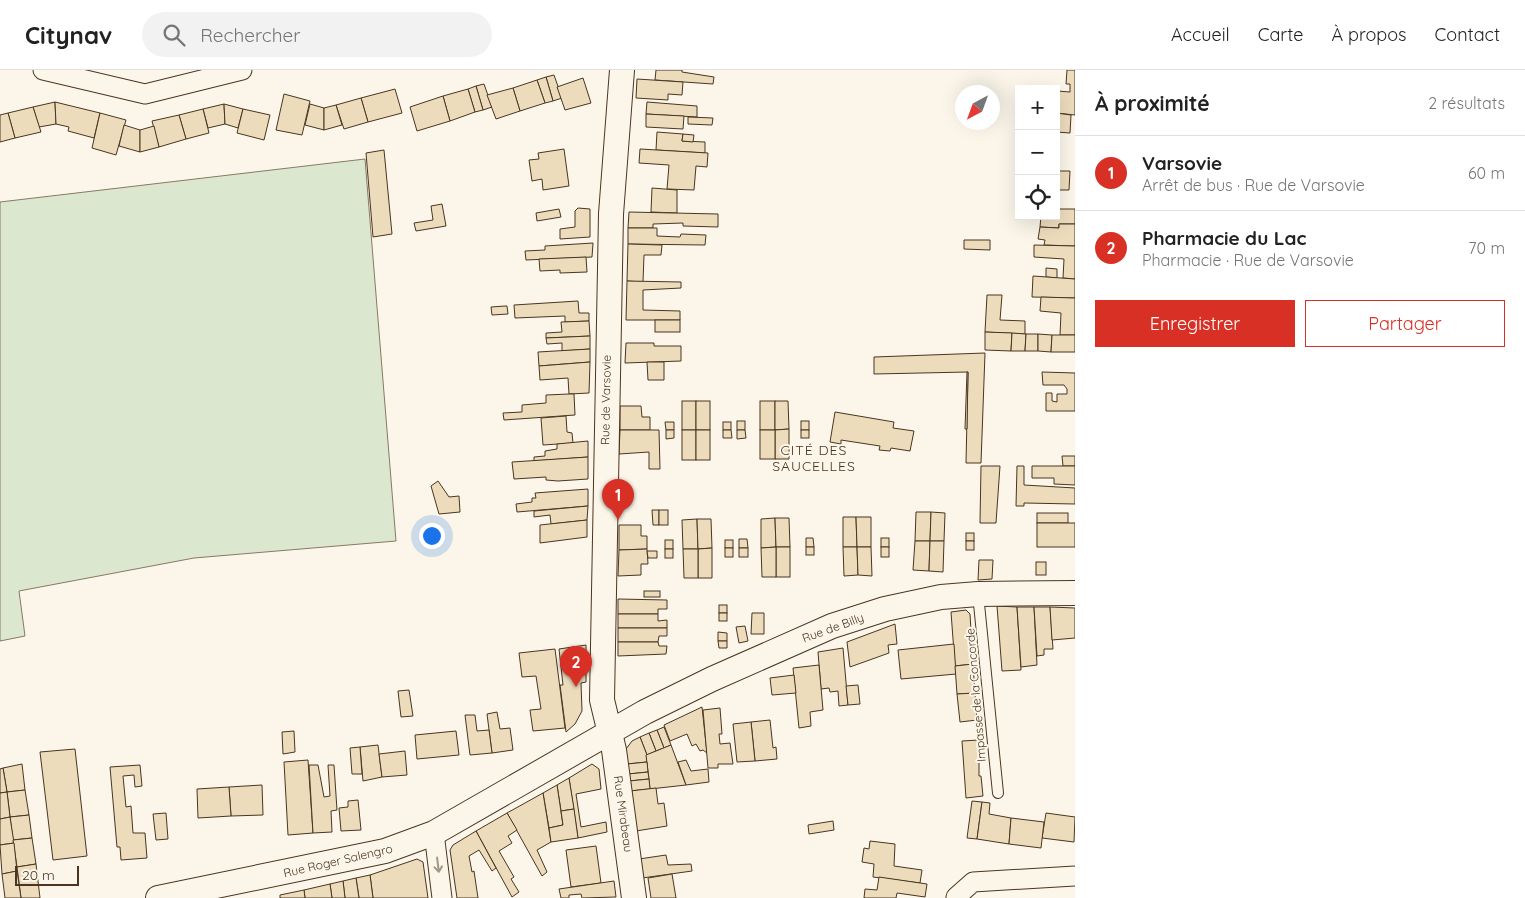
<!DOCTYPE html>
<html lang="fr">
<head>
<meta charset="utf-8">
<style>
	:root { --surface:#fff; --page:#f2f2f2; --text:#222; --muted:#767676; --line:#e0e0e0; --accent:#d93025 }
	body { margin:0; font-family:Quicksand,sans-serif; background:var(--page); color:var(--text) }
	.controls { position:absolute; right:15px; top:15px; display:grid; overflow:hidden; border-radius:0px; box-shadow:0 5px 20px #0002 }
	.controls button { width:45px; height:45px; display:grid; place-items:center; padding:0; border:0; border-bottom:1px solid var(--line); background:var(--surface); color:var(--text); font:25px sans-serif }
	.compass { position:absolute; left:955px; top:15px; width:45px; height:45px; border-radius:50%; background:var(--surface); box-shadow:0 5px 20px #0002; rotate:221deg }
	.scale { position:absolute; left:15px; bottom:12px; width:64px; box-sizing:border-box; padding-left:5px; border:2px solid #4a3520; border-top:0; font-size:14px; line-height:18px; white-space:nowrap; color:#4a3520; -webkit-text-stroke:4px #fbf6e9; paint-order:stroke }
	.you { position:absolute; left:431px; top:465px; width:18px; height:18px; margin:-12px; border:4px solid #fff; border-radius:50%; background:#1a73e8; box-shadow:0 0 0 8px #1a73e833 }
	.badge { display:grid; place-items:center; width:32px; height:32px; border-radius:50%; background:var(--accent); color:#fff; font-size:16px; font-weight:700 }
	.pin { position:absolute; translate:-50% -41px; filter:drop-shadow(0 1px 2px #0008) }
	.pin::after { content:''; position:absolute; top:26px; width:18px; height:15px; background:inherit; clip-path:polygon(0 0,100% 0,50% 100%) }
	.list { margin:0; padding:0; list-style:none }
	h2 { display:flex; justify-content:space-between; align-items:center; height:65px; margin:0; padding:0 20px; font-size:21px }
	h2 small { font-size:16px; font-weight:400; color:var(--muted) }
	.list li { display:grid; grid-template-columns:32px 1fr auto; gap:15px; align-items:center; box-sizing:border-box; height:75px; padding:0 20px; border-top:1px solid var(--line) }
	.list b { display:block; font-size:19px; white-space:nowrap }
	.list p { margin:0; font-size:16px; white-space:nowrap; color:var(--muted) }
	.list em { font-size:16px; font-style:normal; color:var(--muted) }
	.actions { display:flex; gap:10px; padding:15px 20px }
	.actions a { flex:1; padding:11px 0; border:1px solid var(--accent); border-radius:0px; text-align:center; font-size:18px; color:var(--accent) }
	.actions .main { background:var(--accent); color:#fff }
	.icon { flex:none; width:28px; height:28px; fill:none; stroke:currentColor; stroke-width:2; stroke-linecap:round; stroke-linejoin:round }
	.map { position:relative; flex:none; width:1075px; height:828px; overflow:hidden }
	header { display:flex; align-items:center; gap:30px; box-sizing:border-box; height:70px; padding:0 25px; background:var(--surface); border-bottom:1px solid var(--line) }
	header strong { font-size:24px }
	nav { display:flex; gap:28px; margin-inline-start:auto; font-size:18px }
	.search { width:350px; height:45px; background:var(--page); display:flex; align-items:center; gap:12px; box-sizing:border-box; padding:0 18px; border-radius:28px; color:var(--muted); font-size:19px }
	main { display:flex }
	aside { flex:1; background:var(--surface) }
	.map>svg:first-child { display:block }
	.green { fill:#dce7d0; stroke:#887966 }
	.building { fill:#ecdcbc; stroke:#4a3520 }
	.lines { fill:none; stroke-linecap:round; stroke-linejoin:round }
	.service-casing { stroke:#4a3520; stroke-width:12 }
	.minor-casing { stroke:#4a3520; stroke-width:21 }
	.tertiary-casing { stroke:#4a3520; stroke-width:26 }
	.service { stroke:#fbf6e9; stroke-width:10 }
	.minor { stroke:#fbf6e9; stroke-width:19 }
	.tertiary { stroke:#fbf6e9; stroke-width:24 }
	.oneway { stroke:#a29684 }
	.labels { text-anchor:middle; stroke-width:4; stroke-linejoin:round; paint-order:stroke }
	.street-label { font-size:12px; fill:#4a3520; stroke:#fbf6e9 }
	.neighbourhood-label { font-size:14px; letter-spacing:1px; fill:#4a3520; stroke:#fbf6e9 }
</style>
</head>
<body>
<header>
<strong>Citynav</strong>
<div class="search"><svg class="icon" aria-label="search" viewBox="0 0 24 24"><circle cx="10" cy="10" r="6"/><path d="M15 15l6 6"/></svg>Rechercher</div>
<nav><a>Accueil</a><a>Carte</a><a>À propos</a><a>Contact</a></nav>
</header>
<main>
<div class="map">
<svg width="1075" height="828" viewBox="0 0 1075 828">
	<rect width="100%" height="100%" fill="#fbf6e9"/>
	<path class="green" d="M365,89L396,471L194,488L19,521L25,566L0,571V132Z"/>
	<g class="building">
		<path d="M656,0H682V2L714,7L713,14L655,10Z"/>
		<path d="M1067,0H1075V45L1056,43L1057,21L1070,22V14H1066Z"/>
		<path d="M554,5L562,28L553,31L546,7Z"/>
		<path d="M546,7L553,31L545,33L537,10Z"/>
		<path d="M583,8L591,33L565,40L557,17Z"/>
		<path d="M637,9L683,12L682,25L668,24V30L636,28Z"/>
		<path d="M537,10L545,33L520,41L513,18Z"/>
		<path d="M484,14L492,37L483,40L476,16Z"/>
		<path d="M476,16L483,40L475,42L468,19Z"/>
		<path d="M513,18L520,41L496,49L487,25Z"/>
		<path d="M395,19L402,43L368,52L361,28Z"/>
		<path d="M468,19L475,42L450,51L443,26Z"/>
		<path d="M284,24L310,31L302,65L276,60Z"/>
		<path d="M443,26L450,51L417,61L410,37Z"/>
		<path d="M361,28L368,52L344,59L336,35Z"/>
		<path d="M55,32L56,54L39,57L33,37Z"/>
		<path d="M55,32L100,43L94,68L68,61L69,57L56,54Z"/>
		<path d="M647,32L697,36V47L646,44Z"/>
		<path d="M224,34L225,54L208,58L203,39Z"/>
		<path d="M224,34L243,39L238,58L225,54Z"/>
		<path d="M310,34L324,38V60L305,55Z"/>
		<path d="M336,35L342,55L324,60V38Z"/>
		<path d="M33,37L41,62L15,68L8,43Z"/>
		<path d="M203,39L209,63L186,69L179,45Z"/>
		<path d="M243,39L270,45L264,70L237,63Z"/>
		<path d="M8,43L15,68L0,72V45Z"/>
		<path d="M100,43L126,50L116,85L92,78Z"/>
		<path d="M1056,43L1071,45L1070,63L1056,62Z"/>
		<path d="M646,44L684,46L683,59L646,57Z"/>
		<path d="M179,45L186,69L159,77L152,51Z"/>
		<path d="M688,47L713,48L712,55L688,54Z"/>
		<path d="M124,55L140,60V82L119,76Z"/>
		<path d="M154,56L159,77L140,82V60Z"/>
		<path d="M657,62L683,64L682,71L705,72V83L656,80Z"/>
		<path d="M683,64L694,65L693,72L682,71Z"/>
		<path d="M564,79L569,116L543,120L542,109L532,111L529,90L539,89L538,83Z"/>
		<path d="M640,79L708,83L707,97L696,96L694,120L667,119L669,95L639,93Z"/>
		<path d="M384,80L392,164L373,167L366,83Z"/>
		<path d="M1056,101H1070L1069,120H1056Z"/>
		<path d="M652,118L677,120V143L651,142Z"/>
		<path d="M442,134L446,156L416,161L414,153L433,150L431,136Z"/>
		<path d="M578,138L590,139V167L560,169V159L575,157V141Z"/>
		<path d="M559,139L561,147L537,151L536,143Z"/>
		<path d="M1056,139H1075V154H1059V158L1040,157L1041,146H1056Z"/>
		<path d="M629,142L718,144V157L683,156V153L653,154V158H628Z"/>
		<path d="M1059,154H1075V176L1044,175L1045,170L1038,169L1040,157L1059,158Z"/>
		<path d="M628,158H657V166L680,167L681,164L706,165L705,175L628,174Z"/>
		<path d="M964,170H990V180L964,179Z"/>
		<path d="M593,173L592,187L526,190L525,181L545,180V176Z"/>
		<path d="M628,174L662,175L661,185H644L643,212L627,211Z"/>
		<path d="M1034,175L1075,176V209L1063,208L1064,189L1034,187Z"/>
		<path d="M586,187L587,202L560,203V200L540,201L539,189Z"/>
		<path d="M1046,198L1057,199V208L1046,207Z"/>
		<path d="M1033,206L1075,209V228L1032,227Z"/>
		<path d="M627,211L681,212V218L643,220V240L680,241V250H626Z"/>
		<path d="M987,225H1002L1000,250L1025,251V264L985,262Z"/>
		<path d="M1041,227L1075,228V265H1060L1061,243L1040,241Z"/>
		<path d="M578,231L579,243H589V251L565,252V246L515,248L514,235Z"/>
		<path d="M505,236H507L508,244L492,245L491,237Z"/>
		<rect x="655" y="250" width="25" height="12"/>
		<path d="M589,251L590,266L546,268V263L562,262L561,252Z"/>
		<path d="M985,262L1012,263L1011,281L985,280Z"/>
		<path d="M1012,263L1026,264L1025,281H1011Z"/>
		<path d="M1026,264H1038V281H1025Z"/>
		<path d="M1038,264L1052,265L1051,282L1038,281Z"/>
		<path d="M1052,265H1075V282H1051Z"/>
		<path d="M590,266V279L562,281V273L547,274L546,268Z"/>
		<path d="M626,273H654V276H681V291L625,293Z"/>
		<path d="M590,279V292L539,296L538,282Z"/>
		<path d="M985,283L981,393H966L968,302L874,304V287Z"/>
		<path d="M590,292L589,323L569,324L568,308L540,310L539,296Z"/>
		<path d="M647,292H664V310H648Z"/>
		<path d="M967,302H968L967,359H965Z"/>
		<path d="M1042,302L1075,303V341H1046V323H1052V331L1057,332V324H1067V319L1064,315H1043Z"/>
		<path d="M569,324H574L575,345L504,350L503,343L522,342V335L546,333V325Z"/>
		<rect x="682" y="331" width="14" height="29"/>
		<rect x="696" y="331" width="14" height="29"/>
		<rect x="760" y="331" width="15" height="29"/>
		<path d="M775,331H788L789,359L775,360Z"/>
		<path d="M620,336H641L642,347H650V360H620Z"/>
		<path d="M835,342L894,352L893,358L914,361L910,381L891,378L890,381L879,380L880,376L841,370V374L830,372Z"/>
		<path d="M566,346L567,362L572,363L573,373L543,375L541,348Z"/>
		<rect x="737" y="351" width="8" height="9"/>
		<rect x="801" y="351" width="8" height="9"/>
		<path d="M665,352H674V360H666Z"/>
		<rect x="723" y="352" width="8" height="8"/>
		<path d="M789,359V389H775V360Z"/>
		<path d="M620,360H659L660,399H649V382L619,384Z"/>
		<path d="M666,360H674V368L666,369Z"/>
		<rect x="682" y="360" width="14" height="30"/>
		<rect x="696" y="360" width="14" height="30"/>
		<path d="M723,360H731L732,368H723Z"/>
		<path d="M737,360H745L746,368L737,369Z"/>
		<rect x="760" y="360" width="15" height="29"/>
		<rect x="801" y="360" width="8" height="8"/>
		<path d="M588,371V387L534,391V387L545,386V381L557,379V374Z"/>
		<path d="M1062,386H1075V396H1063Z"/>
		<path d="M588,387V409L558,411L546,410V407L514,409L512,392Z"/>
		<path d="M981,396H1000L996,453H980Z"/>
		<path d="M1017,396H1024V415L1075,418V434L1024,433V436H1016Z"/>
		<path d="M1032,396H1075V415L1054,414V408H1032Z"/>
		<path d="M438,411L449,427L459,426L460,442L439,444L431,416Z"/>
		<path d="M588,419V436L517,442L516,434L532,432V428H536L535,423Z"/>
		<path d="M588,436L587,450L551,454L550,445L534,447V441Z"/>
		<path d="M652,440H659V455H653Z"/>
		<rect x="659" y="440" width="9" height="15"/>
		<path d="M916,442H931L930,471H915Z"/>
		<path d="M931,442L945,443L944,471H930Z"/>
		<rect x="1037" y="443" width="31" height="10"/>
		<path d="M843,447H856L857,477H843Z"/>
		<path d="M856,447H871V477H857Z"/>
		<path d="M775,448L776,477L761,478V449Z"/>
		<path d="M775,448H789L790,477H776Z"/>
		<path d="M697,449L698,479H683L682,450Z"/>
		<path d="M697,449H711L712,478L698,479Z"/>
		<path d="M587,450V467L540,473V455Z"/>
		<rect x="1037" y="453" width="38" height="24"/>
		<path d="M619,455H641V466H647V479L619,480Z"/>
		<rect x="966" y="463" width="8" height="8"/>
		<path d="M806,468H813L814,477H806Z"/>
		<rect x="881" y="468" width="8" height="9"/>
		<path d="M739,469H747L748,478H739Z"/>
		<rect x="665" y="470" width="8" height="9"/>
		<rect x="725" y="470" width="8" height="8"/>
		<path d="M915,471H930L929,501L913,500Z"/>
		<path d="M930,471H944L943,502L929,501Z"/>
		<rect x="966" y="471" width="8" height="9"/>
		<rect x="776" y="477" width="14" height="30"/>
		<path d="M776,477V507H762L761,478Z"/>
		<rect x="806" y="477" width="8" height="8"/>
		<path d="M843,477H857L858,505L844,506Z"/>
		<path d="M857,477H871L872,506L858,505Z"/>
		<rect x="881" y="477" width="8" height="10"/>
		<path d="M712,478V508H698V479Z"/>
		<rect x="725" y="478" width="8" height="9"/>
		<rect x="739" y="478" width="9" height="9"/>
		<path d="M647,479L648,494H641V505L618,506L619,480Z"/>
		<rect x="665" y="479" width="8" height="9"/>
		<path d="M683,479H698V508H684Z"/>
		<path d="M647,481H657V488H648Z"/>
		<path d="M979,490H993L992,509L978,510Z"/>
		<rect x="1036" y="492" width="10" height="13"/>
		<rect x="644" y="521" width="16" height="6"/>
		<path d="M618,529L667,530V539H658V544H618Z"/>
		<rect x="719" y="535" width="8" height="8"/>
		<path d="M997,536L1017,537L1021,600L1002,601Z"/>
		<path d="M1017,537H1034L1037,595L1021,597Z"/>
		<path d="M1034,537H1050L1053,579H1044V585L1037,586Z"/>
		<path d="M1050,537L1075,538V568L1052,570Z"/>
		<path d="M966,540L970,544L973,594L955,596L951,542Z"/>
		<rect x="719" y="543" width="8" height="8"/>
		<path d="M752,543H764V564H751Z"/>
		<path d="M618,544H658V551L667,550V558H618Z"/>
		<path d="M895,554L897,574L888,575L889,583L850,597L847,572Z"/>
		<path d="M745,556L748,571L739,573L736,557Z"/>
		<path d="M618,558H667V566H659L658,572H618Z"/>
		<path d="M718,562L727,563V571H718Z"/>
		<path d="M718,571H727V578H719Z"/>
		<path d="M618,572H658L659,576H667L666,584L618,586Z"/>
		<path d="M954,574L956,604L901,609L898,580Z"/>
		<path d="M586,575V612L581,613L582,641L575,654L566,662L560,615H563L559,579Z"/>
		<path d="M843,578L848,635L839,636L838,621L830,622L829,618L821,619L818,582Z"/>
		<path d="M555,579L565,658L533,661L530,640L541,639L536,606L522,607L519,583Z"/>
		<path d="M973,594L975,623L957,624L955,596Z"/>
		<path d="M819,595L823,640L810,642L811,656L799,658L793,598Z"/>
		<path d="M794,605L796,623L772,625L770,608Z"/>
		<path d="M858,615L860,634L848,635L846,616Z"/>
		<path d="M409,620L413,646L401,647L398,621Z"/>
		<path d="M975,623L977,650L960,652L957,624Z"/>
		<path d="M702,637L707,683L703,680L700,681L696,674L692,676L687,664L670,671L664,655Z"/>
		<path d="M720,638L722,664H719L720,674L730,673L733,694H718V698H708L703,640Z"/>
		<path d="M497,642L500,659L510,658L513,680L492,683L487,644Z"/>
		<path d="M465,645H475L477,661L489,660L492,683L470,685Z"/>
		<path d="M770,650L773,678L776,677L777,689L755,691L751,652Z"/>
		<path d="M751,652L755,691L737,692L733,654Z"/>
		<path d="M664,657L671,675L664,678L657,660Z"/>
		<path d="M657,660L664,678L656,681L649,663Z"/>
		<path d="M294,661L295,682L283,684L282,662Z"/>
		<path d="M456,661L459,685L417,689L415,665Z"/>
		<path d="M649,663L656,681L647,685L640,667Z"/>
		<path d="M640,667L647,685V692L627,694L626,679L632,671Z"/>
		<path d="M979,670V706H981L983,726L966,728L962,671Z"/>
		<path d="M378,675L382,707L363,711L360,677Z"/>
		<path d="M671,675L686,715L650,719L646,685Z"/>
		<path d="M360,677L362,704H352L350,678Z"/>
		<path d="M75,679L87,786L53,790L40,682Z"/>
		<path d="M405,681L407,705L382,707L379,684Z"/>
		<path d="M308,690L313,763L288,765L284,692Z"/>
		<path d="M686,690L691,701L708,699L709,712L686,715L678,692Z"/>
		<path d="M647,692L648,702L628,704L627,694Z"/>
		<path d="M22,694L25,720L7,722L3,698Z"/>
		<path d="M592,694L599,699L601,719L576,724L581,757L606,752L607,762L578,768L569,708Z"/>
		<path d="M140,695L142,716L135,717L134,705L123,706L126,737L131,736L133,763H145L147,788L121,790L120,777H117L110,697Z"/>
		<path d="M309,695H318L324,727L330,726L328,695H334L337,740L331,741L332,762L313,763Z"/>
		<path d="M3,698L7,722L0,723V699Z"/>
		<path d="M648,702L649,709L629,711L628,704Z"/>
		<path d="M569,708L574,739L561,741L557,715Z"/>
		<path d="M649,709L650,719L630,721L629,711Z"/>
		<path d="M262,715L263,745L231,746L229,717Z"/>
		<path d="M557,715L563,755L549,758L543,723Z"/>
		<path d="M229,717L231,746L198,748L197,719Z"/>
		<path d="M656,718L658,734L664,733L667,756L636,761L630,721Z"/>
		<path d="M25,720L29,745L10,747L7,722Z"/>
		<path d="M7,722L10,747L0,749V723Z"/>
		<path d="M543,723L551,772L537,780L547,802L542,806L507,743Z"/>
		<path d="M358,730L361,760L341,761L339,738L348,737V731Z"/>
		<path d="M972,731L982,732L977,769L967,768Z"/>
		<path d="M982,732L990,733L989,744L1011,748L1009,774L977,769Z"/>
		<path d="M574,739L578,768L551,772L549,758L563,755L561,741Z"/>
		<path d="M166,743L168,769L156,770L153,744Z"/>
		<path d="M507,743L517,760L508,766L512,773L499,781L514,807L511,809L519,822L512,827L476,761Z"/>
		<path d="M1046,743L1075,747L1074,772L1042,768Z"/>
		<path d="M29,745L32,768L13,770L10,747Z"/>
		<path d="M10,747L14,773L0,775V749Z"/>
		<path d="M1011,748L1044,752L1041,778L1009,774Z"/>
		<path d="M833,751L834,760L809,764L808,755Z"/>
		<path d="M476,761L496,798L492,801L479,780L469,786L472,802L474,801L478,828H457L450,780L453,775Z"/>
		<path d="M32,768L36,794L17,797L13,770Z"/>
		<path d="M870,771L895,774L894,796L922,800L920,813L873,807L874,794L862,792L864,778L869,779Z"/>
		<path d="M14,773L17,801L2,804L0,775Z"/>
		<path d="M596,776L601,813L571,817L566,780Z"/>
		<path d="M666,785L668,795L691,794L692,801L642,808L639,789Z"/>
		<path d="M417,789L423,792L428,828H373L370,805Z"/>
		<path d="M36,794L40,828H21L17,797Z"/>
		<path d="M17,801L21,828H5L2,804Z"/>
		<path d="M672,804L676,828H651L648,808Z"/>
		<path d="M370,805L373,828H359L356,808Z"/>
		<path d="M879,807L927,814L925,827L897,823L896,828H864L865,819L877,820Z"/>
		<path d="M356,808L359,828H345L343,811Z"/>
		<path d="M343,811L345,828H332L330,814Z"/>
		<path d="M614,811L616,827L582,828L581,824L569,825V828H561L559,819Z"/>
		<path d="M330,814L332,828H305L304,820Z"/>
		<path d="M304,820L305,828H280V825Z"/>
	</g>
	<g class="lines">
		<defs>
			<path id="service" d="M978,524L998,723"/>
			<g id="minor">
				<path d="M43,0L145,24L242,0"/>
				<path d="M434,763L442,828"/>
				<path d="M956,827L973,812L1075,806"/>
			</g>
			<g id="tertiary">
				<path d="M622,0L611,144L602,630L614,680L634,828"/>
				<path d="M158,828L385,781L434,763L645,642L712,609L832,556L885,539L941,527L978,524L1075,523"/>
			</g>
		</defs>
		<use href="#service" class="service-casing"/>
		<use href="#minor" class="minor-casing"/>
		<use href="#tertiary" class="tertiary-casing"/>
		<use href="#service" class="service"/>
		<use href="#minor" class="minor"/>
		<use href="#tertiary" class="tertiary"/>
	</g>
	<defs><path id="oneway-shaft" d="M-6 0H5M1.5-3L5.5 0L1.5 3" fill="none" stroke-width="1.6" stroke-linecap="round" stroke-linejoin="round" transform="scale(1.25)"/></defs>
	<use class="oneway" href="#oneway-shaft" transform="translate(438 795) rotate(83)"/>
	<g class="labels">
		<g class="street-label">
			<text transform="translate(606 330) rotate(-89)" y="4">Rue de Varsovie</text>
			<text transform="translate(833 558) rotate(-20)" y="4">Rue de Billy</text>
			<text transform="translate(976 625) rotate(-95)" y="4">Impasse de la Concorde</text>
			<text transform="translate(623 744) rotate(82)" y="4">Rue Mirabeau</text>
			<text transform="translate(338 791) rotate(-13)" y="4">Rue Roger Salengro</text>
		</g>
		<g class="neighbourhood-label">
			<text x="814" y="385">CITÉ DES<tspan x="814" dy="16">SAUCELLES</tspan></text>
		</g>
	</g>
</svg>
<div class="controls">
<button>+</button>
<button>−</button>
<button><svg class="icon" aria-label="locate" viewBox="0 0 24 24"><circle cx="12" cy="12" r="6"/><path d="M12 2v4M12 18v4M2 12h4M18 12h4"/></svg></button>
</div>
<svg class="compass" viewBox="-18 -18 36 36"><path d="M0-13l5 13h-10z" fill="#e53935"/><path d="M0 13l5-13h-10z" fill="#767676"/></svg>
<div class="scale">20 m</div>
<div class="you"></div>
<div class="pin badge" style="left:618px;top:450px">1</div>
<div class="pin badge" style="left:576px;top:617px">2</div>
</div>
<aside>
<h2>À proximité<small>2 résultats</small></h2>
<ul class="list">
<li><span class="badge">1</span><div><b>Varsovie</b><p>Arrêt de bus · Rue de Varsovie</p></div><em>60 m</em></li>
<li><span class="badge">2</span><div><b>Pharmacie du Lac</b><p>Pharmacie · Rue de Varsovie</p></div><em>70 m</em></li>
</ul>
<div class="actions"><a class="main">Enregistrer</a><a>Partager</a></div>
</aside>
</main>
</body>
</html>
